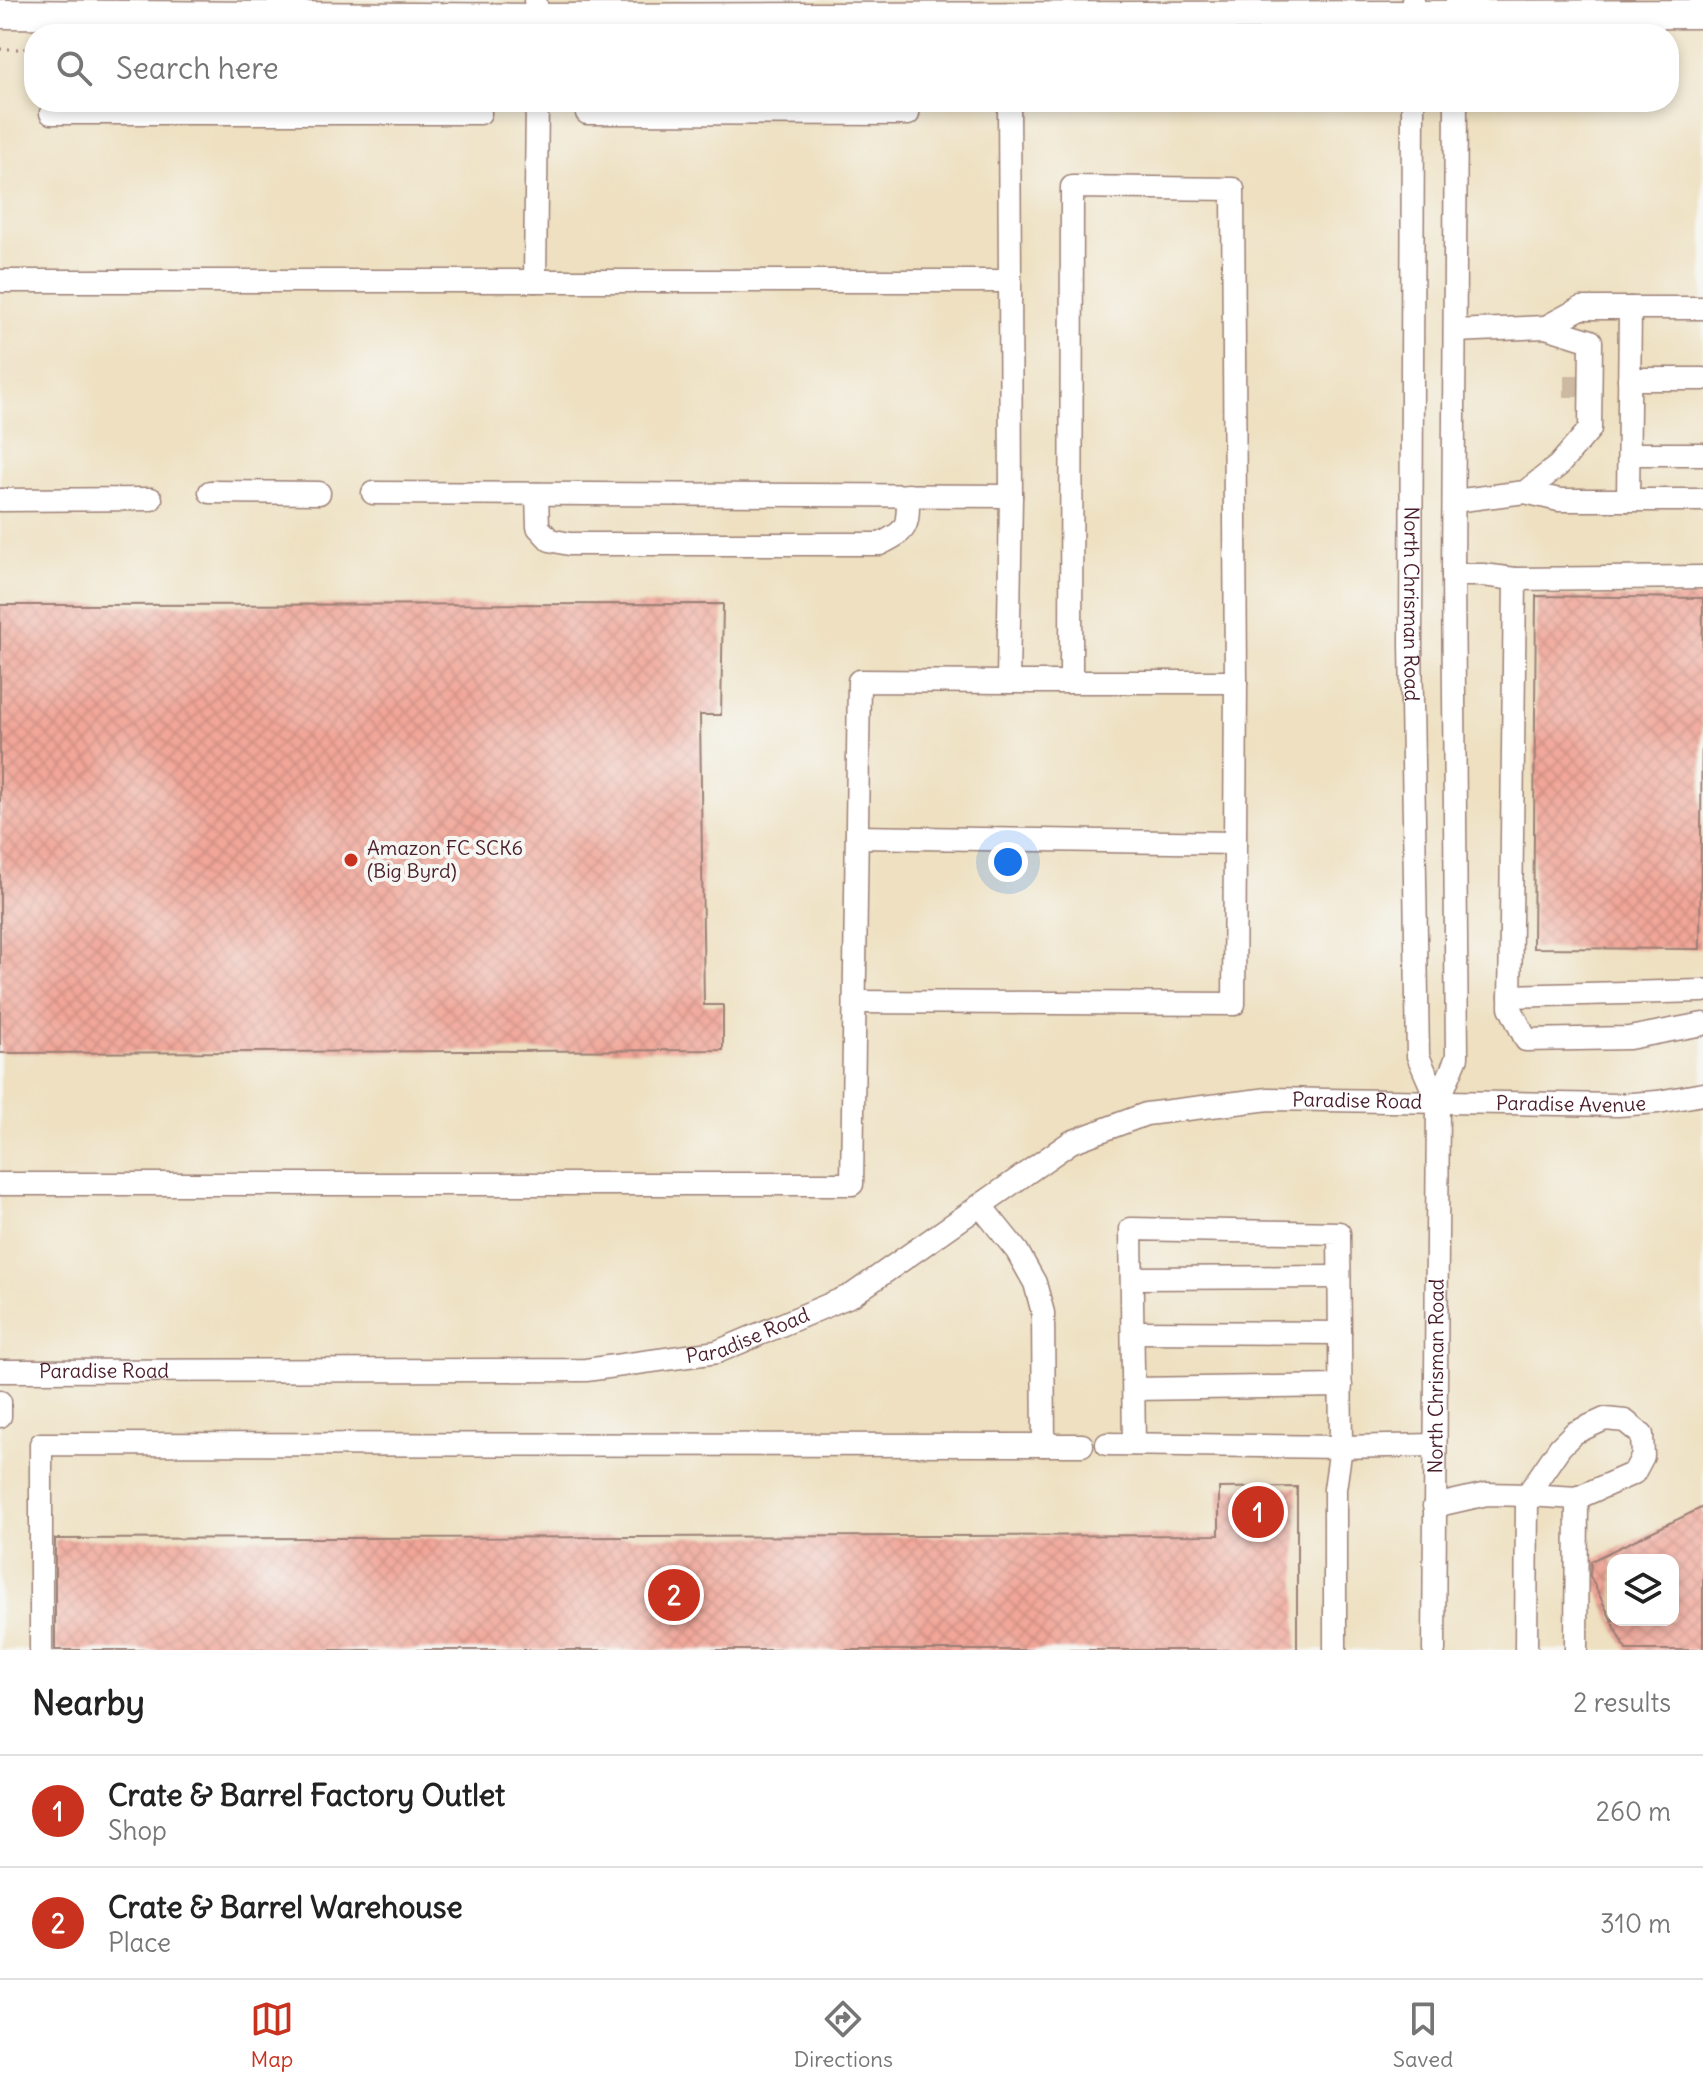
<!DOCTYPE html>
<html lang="en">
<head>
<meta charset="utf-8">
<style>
	:root { --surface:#fff; --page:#f2f2f2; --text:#222; --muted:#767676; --line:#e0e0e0; --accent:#c8321e }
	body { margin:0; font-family:Delius,sans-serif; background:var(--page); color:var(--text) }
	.controls { position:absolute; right:24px; bottom:24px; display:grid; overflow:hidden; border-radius:16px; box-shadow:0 4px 12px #0003 }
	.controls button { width:72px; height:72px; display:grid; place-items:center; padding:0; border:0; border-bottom:2px solid var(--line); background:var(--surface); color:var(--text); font:40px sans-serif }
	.you { position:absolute; left:1008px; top:862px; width:28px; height:28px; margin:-20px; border:6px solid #fff; border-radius:50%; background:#1a73e8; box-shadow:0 0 0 12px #1a73e833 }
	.badge { display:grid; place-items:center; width:52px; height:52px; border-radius:50%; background:var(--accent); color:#fff; font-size:26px; font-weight:700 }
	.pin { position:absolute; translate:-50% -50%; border:4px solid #fff; box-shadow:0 2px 8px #0006 }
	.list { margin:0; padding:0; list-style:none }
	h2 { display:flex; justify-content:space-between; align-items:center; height:104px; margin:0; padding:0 32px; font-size:34px }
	h2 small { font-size:26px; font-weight:400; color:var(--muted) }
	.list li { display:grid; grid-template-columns:52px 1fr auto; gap:24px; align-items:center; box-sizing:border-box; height:112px; padding:0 32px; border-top:2px solid var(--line) }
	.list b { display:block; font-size:30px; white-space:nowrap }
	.list p { margin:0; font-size:26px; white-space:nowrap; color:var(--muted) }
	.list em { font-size:26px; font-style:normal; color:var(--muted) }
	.icon { flex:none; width:44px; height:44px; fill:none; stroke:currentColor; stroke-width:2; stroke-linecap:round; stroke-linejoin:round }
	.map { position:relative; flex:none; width:1703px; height:1650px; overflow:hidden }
	.search { position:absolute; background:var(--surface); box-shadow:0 4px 12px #0003; left:24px; right:24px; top:24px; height:88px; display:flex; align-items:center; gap:20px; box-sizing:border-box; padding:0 28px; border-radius:32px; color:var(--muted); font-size:30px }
	.sheet { height:328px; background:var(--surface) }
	nav { display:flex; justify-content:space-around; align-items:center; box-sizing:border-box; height:112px; border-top:2px solid var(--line); background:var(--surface); font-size:22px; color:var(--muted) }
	nav a { display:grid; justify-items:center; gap:4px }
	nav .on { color:var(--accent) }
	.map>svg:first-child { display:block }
	.building { fill:url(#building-cross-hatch); fill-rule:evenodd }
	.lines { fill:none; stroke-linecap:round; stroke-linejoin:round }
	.minor-tunnel { stroke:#cdb9a2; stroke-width:22; stroke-dasharray:22 11; stroke-linecap:butt }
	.minor-casing { stroke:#9c8076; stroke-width:25 }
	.major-casing { stroke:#9c8076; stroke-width:31 }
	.path { stroke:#9c8076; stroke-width:3; stroke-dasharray:2 6; stroke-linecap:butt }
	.minor { stroke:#fff; stroke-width:22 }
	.major { stroke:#fff; stroke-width:28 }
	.poi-dot { fill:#c8321e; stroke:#f6f6f2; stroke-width:3 }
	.labels { text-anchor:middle; stroke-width:8; stroke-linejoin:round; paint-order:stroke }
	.street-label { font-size:20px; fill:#4a1f2b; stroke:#f6f6f2 }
	.poi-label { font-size:20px; fill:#4a1f2b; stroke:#f6f6f2; text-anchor:start }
</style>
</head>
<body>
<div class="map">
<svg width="1703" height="1650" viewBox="0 0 1703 1650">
	<defs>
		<pattern id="building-cross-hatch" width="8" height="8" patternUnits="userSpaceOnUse" patternTransform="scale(2)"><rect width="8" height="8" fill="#f1a698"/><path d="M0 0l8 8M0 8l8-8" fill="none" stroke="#d08e83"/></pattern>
	</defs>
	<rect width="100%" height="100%" fill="#f6f6f2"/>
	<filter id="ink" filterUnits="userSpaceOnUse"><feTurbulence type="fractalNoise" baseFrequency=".0125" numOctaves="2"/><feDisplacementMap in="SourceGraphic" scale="16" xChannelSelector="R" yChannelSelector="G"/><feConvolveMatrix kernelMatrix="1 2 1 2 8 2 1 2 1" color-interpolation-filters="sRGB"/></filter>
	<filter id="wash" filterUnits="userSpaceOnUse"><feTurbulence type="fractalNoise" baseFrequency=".006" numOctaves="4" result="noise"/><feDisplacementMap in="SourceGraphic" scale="32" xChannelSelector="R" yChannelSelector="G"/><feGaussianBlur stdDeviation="1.8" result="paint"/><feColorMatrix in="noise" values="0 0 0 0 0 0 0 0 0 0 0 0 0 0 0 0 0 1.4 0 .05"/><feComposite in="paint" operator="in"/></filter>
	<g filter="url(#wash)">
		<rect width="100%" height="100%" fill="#eee0c0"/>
		<g id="blocks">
			<g class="building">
				<path d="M1536,596L1703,598L1700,949L1533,948Z"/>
				<path d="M723,604L721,715H700L704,1005H723V1050L0,1053V605Z"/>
				<path d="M1297,1487V1650H55V1539L1219,1535V1488Z"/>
				<path d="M1703,1507V1650H1626L1590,1576L1591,1561ZM1613,1560H1673V1620H1613Z"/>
			</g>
		</g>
	</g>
	<g filter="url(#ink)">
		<use href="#blocks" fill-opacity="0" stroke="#9c8076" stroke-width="2"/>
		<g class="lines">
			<path class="minor-tunnel" d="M1575,375V400"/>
			<defs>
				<g id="minor">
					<path d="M535,0L539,18V34"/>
					<path d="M1413,0V34"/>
					<path d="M1456,34L1457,0"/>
					<path d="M1009,102L1010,281"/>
					<path id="s1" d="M1413,102L1411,644L1418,1056L1438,1102"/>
					<path d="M51,113H480"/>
					<path d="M587,113L908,114"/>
					<path d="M0,281H1010L1011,496L373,493"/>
					<path d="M535,281L537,102"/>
					<path d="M1546,327L1581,308H1703"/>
					<path d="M1629,379H1703"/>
					<path d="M1629,454H1703"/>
					<path d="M210,492L319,493"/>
					<path d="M1525,492L1559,500H1703"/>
					<path d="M537,494L538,527L550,540L569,544H880C909,530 908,526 908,495"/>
					<path d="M0,500L151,499"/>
					<path d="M1628,500L1630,308"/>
					<path d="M1454,501L1525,492L1558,466L1590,429L1591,341L1546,327L1455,331"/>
					<path d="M1453,575H1483L1515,579L1703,577"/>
					<path d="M1515,579L1510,1007L1526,1040L1629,1038L1703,1024"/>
					<path d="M1008,682H1236L1233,189L1072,187L1071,682"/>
					<path d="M857,837L1235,843"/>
					<path d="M1510,996L1703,991"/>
					<path d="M855,1002L1234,1004L1236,682"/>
					<path d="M0,1184H852L859,681L1008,682L1011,496"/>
					<path d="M980,1205L1017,1251L1035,1283L1043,1313L1044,1445"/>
					<path d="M1132,1278L1339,1277"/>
					<path d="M1133,1332L1340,1333"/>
					<path id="s2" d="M0,1371L586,1370L717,1352L852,1295L1071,1142L1146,1114L1269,1099L1618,1105L1658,1102L1703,1094"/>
					<path d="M1134,1389L1341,1386"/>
					<path d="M0,1402V1416"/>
					<path d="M1605,1419L1625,1421L1642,1435L1643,1456L1634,1473L1577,1498L1527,1495L1560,1447L1574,1433Z"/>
					<path d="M1107,1444L1341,1447L1435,1445"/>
					<path d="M1134,1444L1131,1229L1339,1233L1341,1447L1335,1489V1650"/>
					<path d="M1434,1506L1487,1494L1527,1495L1526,1650"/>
					<path d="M41,1650V1444L1082,1445"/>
					<path id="s3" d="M1434,1650L1438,1102L1457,1057L1453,575L1456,102"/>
					<path d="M1576,1650L1577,1498"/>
				</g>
				<path id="major" d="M0,14L539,18L1703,14"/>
			</defs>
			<use href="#minor" class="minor-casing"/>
			<use href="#major" class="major-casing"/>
			<path class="path" d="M0,49H34"/>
			<use href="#minor" class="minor"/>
			<use href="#major" class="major"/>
		</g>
	</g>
	<circle class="poi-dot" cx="351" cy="860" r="8"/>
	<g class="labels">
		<g class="street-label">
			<text dy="7" stroke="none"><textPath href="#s1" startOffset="502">North Chrisman Road</textPath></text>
			<text dy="7" stroke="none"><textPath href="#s2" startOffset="1424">Paradise Road</textPath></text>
			<text dy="7" stroke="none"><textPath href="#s2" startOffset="1638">Paradise Avenue</textPath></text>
			<text dy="7" stroke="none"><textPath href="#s2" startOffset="752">Paradise Road</textPath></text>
			<text dy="7" stroke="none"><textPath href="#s2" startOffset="104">Paradise Road</textPath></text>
			<text dy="7" stroke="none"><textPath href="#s3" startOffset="274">North Chrisman Road</textPath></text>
		</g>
		<g class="poi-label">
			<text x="367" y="855">Amazon FC SCK6<tspan x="367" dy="23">(Big Byrd)</tspan></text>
		</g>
	</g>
</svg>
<div class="controls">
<button><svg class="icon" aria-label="layers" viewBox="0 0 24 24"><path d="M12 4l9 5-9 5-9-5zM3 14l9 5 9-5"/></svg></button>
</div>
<div class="you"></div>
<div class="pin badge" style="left:1258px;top:1512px">1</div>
<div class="pin badge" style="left:674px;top:1595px">2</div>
<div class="search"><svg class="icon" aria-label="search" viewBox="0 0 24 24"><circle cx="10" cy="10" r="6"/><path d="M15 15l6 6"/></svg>Search here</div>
</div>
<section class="sheet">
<h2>Nearby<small>2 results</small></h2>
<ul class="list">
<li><span class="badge">1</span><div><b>Crate &amp; Barrel Factory Outlet</b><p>Shop</p></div><em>260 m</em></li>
<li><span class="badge">2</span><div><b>Crate &amp; Barrel Warehouse</b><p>Place</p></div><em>310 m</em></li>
</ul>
</section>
<nav>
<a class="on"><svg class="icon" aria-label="map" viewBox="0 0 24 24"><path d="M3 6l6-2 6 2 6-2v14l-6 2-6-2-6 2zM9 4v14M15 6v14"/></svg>Map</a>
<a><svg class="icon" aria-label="directions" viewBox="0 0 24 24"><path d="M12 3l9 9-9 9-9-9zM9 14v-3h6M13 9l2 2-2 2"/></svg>Directions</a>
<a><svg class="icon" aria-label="saved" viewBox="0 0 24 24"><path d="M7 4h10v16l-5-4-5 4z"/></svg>Saved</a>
</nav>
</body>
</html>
